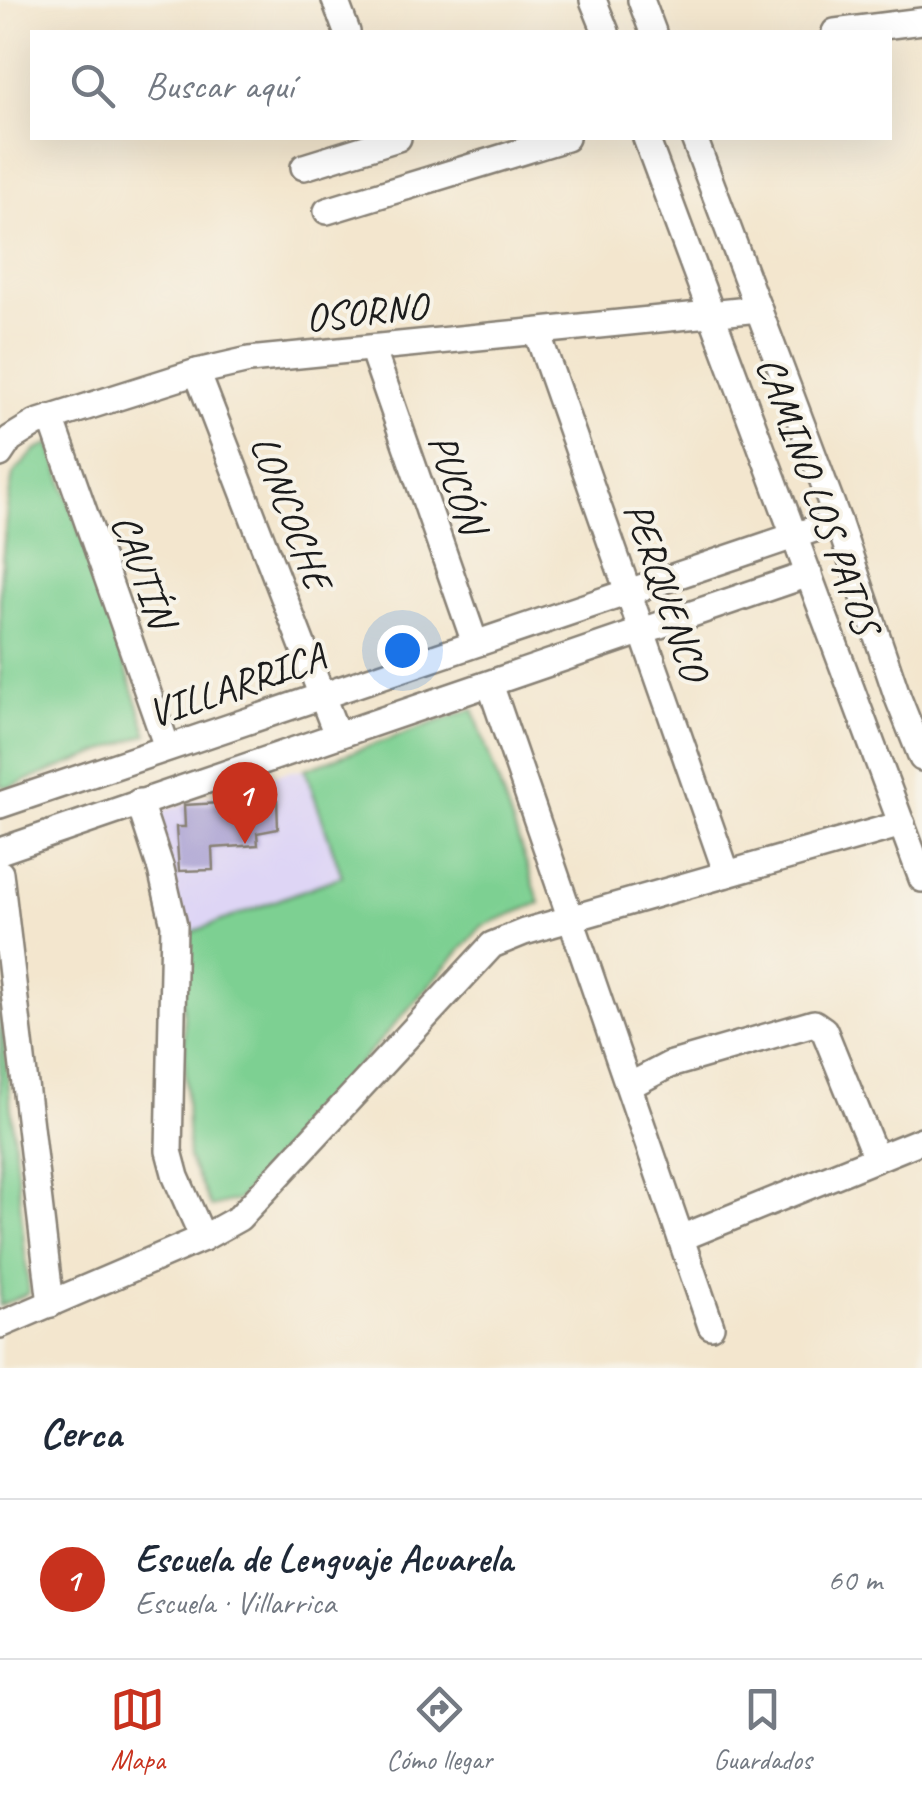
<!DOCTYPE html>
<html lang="es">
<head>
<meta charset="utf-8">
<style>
	:root { --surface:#fff; --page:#f6f6f7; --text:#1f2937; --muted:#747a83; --line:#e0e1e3; --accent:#c8321e }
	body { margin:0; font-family:Caveat,sans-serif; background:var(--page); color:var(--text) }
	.you { position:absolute; left:402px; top:650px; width:35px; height:35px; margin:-25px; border:8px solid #fff; border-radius:50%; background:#1a73e8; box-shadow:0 0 0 15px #1a73e833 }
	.badge { display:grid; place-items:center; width:65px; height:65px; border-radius:50%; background:var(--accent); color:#fff; font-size:32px; font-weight:700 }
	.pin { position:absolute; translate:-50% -82px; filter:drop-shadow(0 2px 5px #0008) }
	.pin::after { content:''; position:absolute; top:52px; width:35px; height:30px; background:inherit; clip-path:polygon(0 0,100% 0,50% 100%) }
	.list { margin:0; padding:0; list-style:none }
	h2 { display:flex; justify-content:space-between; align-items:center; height:130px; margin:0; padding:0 40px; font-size:42px }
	h2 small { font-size:32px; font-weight:400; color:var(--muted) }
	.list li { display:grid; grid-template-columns:65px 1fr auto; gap:30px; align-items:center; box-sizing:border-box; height:160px; padding:0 40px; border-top:2px solid var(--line) }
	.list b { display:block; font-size:38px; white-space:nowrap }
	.list p { margin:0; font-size:32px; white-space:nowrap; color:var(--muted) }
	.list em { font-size:32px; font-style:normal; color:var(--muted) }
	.icon { flex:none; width:55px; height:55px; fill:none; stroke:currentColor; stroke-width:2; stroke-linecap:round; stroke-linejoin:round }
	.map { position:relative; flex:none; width:922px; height:1368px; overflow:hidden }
	.search { position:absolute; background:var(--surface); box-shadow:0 10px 40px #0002; left:30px; right:30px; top:30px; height:110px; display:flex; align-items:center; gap:25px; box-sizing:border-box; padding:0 35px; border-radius:0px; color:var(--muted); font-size:38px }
	.sheet { height:290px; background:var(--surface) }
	nav { display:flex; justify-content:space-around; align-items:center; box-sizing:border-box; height:140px; border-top:2px solid var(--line); background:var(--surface); font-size:28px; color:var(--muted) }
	nav a { display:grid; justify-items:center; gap:5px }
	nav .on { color:var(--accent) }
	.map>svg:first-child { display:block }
	.built { fill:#ded5f5 }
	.green { fill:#7dd092; stroke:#4c7657; stroke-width:2.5 }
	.building { fill:#a9a0d3 }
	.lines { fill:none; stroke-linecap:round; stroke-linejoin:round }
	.street-casing { stroke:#888175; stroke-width:30 }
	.street { stroke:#fff; stroke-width:25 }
	.labels { text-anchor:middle; stroke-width:8; stroke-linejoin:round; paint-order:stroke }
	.street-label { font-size:40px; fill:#1c1c1c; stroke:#f7f3e8 }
</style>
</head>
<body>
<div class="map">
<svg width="922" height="1368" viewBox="0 0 922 1368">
	<rect width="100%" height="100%" fill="#f7f3e8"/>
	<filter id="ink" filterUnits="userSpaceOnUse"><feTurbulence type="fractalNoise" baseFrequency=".01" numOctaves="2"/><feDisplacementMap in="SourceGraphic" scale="20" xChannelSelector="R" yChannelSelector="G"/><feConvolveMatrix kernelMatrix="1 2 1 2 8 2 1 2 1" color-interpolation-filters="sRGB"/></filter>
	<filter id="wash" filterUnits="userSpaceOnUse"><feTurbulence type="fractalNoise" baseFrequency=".0048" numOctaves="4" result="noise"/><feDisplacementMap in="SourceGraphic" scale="40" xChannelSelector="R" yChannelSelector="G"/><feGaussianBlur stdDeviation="2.25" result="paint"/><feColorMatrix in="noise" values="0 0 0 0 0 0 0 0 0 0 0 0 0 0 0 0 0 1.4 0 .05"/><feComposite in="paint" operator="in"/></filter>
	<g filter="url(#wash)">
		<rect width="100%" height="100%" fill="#f3e6ce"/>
		<path class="built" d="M305,769L343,876L181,936L149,815L289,771Z"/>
		<g class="green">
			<path d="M50,443L148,734L10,787L0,786V587L7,509L13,474L35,451Z"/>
			<path d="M473,709L540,903L482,926L238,1200L211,1207L188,1158L181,936L342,876L305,769Z"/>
			<path d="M0,997L29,1293L0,1306Z"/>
		</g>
		<g id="blocks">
			<path class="building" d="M277,800L278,829L257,833L258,845L212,848L213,870L179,871L176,827H185L184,805Z"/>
		</g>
	</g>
	<g filter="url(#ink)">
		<use href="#blocks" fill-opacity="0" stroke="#888175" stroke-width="2.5"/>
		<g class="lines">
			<defs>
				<g id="street">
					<path d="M335,0L347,32"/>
					<path d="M593,0L606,32"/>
					<path d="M641,0L653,32"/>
					<path d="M835,32L922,21"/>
					<path d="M646,138L922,879"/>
					<path d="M694,138L838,521L898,698L922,758"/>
					<path d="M304,167L398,138"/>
					<path d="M327,211L566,138"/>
					<path d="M537,332L727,874"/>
					<path d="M372,348L475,643"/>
					<path d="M197,372L337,735"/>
					<path d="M51,418L167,747"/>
					<path d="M0,454L10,439L36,423L197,372L249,360L759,309"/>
					<path d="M490,684L711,1326"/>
					<path d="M139,802L161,869L174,925L169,1151L176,1177L203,1238"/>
					<path d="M0,805L838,521"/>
					<path d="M0,851L809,574"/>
					<path d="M0,873L51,1304"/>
					<path d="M629,1086L669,1065L814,1023L824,1030L876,1158"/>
					<path d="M681,1238L922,1140"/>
					<path d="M0,1325L203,1238L239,1218L492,945L524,932L902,824"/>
				</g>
			</defs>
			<use href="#street" class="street-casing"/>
			<use href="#street" class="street"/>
		</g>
	</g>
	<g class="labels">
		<g class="street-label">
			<text transform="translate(366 311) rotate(-6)" y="14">OSORNO</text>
			<text transform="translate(458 483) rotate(71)" y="14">PUCÓN</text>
			<text transform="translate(819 495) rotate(70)" y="14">CAMINO LOS PATOS</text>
			<text transform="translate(292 512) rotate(69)" y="14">LONCOCHE</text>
			<text transform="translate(144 570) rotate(70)" y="14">CAUTÍN</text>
			<text transform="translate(667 591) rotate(71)" y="14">PERQUENCO</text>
			<text transform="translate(236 684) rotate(-19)" y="14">VILLARRICA</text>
		</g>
	</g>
</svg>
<div class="you"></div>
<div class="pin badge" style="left:245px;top:844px">1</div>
<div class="search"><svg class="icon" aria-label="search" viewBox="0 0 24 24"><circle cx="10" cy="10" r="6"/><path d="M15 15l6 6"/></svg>Buscar aquí</div>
</div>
<section class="sheet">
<h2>Cerca<small></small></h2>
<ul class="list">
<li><span class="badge">1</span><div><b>Escuela de Lenguaje Acuarela</b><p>Escuela · Villarrica</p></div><em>60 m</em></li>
</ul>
</section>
<nav>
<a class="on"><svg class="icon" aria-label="map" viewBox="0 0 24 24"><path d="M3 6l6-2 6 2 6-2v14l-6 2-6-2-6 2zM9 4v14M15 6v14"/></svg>Mapa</a>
<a><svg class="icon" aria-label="directions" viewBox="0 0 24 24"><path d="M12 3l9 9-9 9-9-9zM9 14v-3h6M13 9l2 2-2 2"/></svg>Cómo llegar</a>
<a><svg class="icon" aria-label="saved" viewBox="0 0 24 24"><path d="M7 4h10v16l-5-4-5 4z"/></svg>Guardados</a>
</nav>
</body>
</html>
